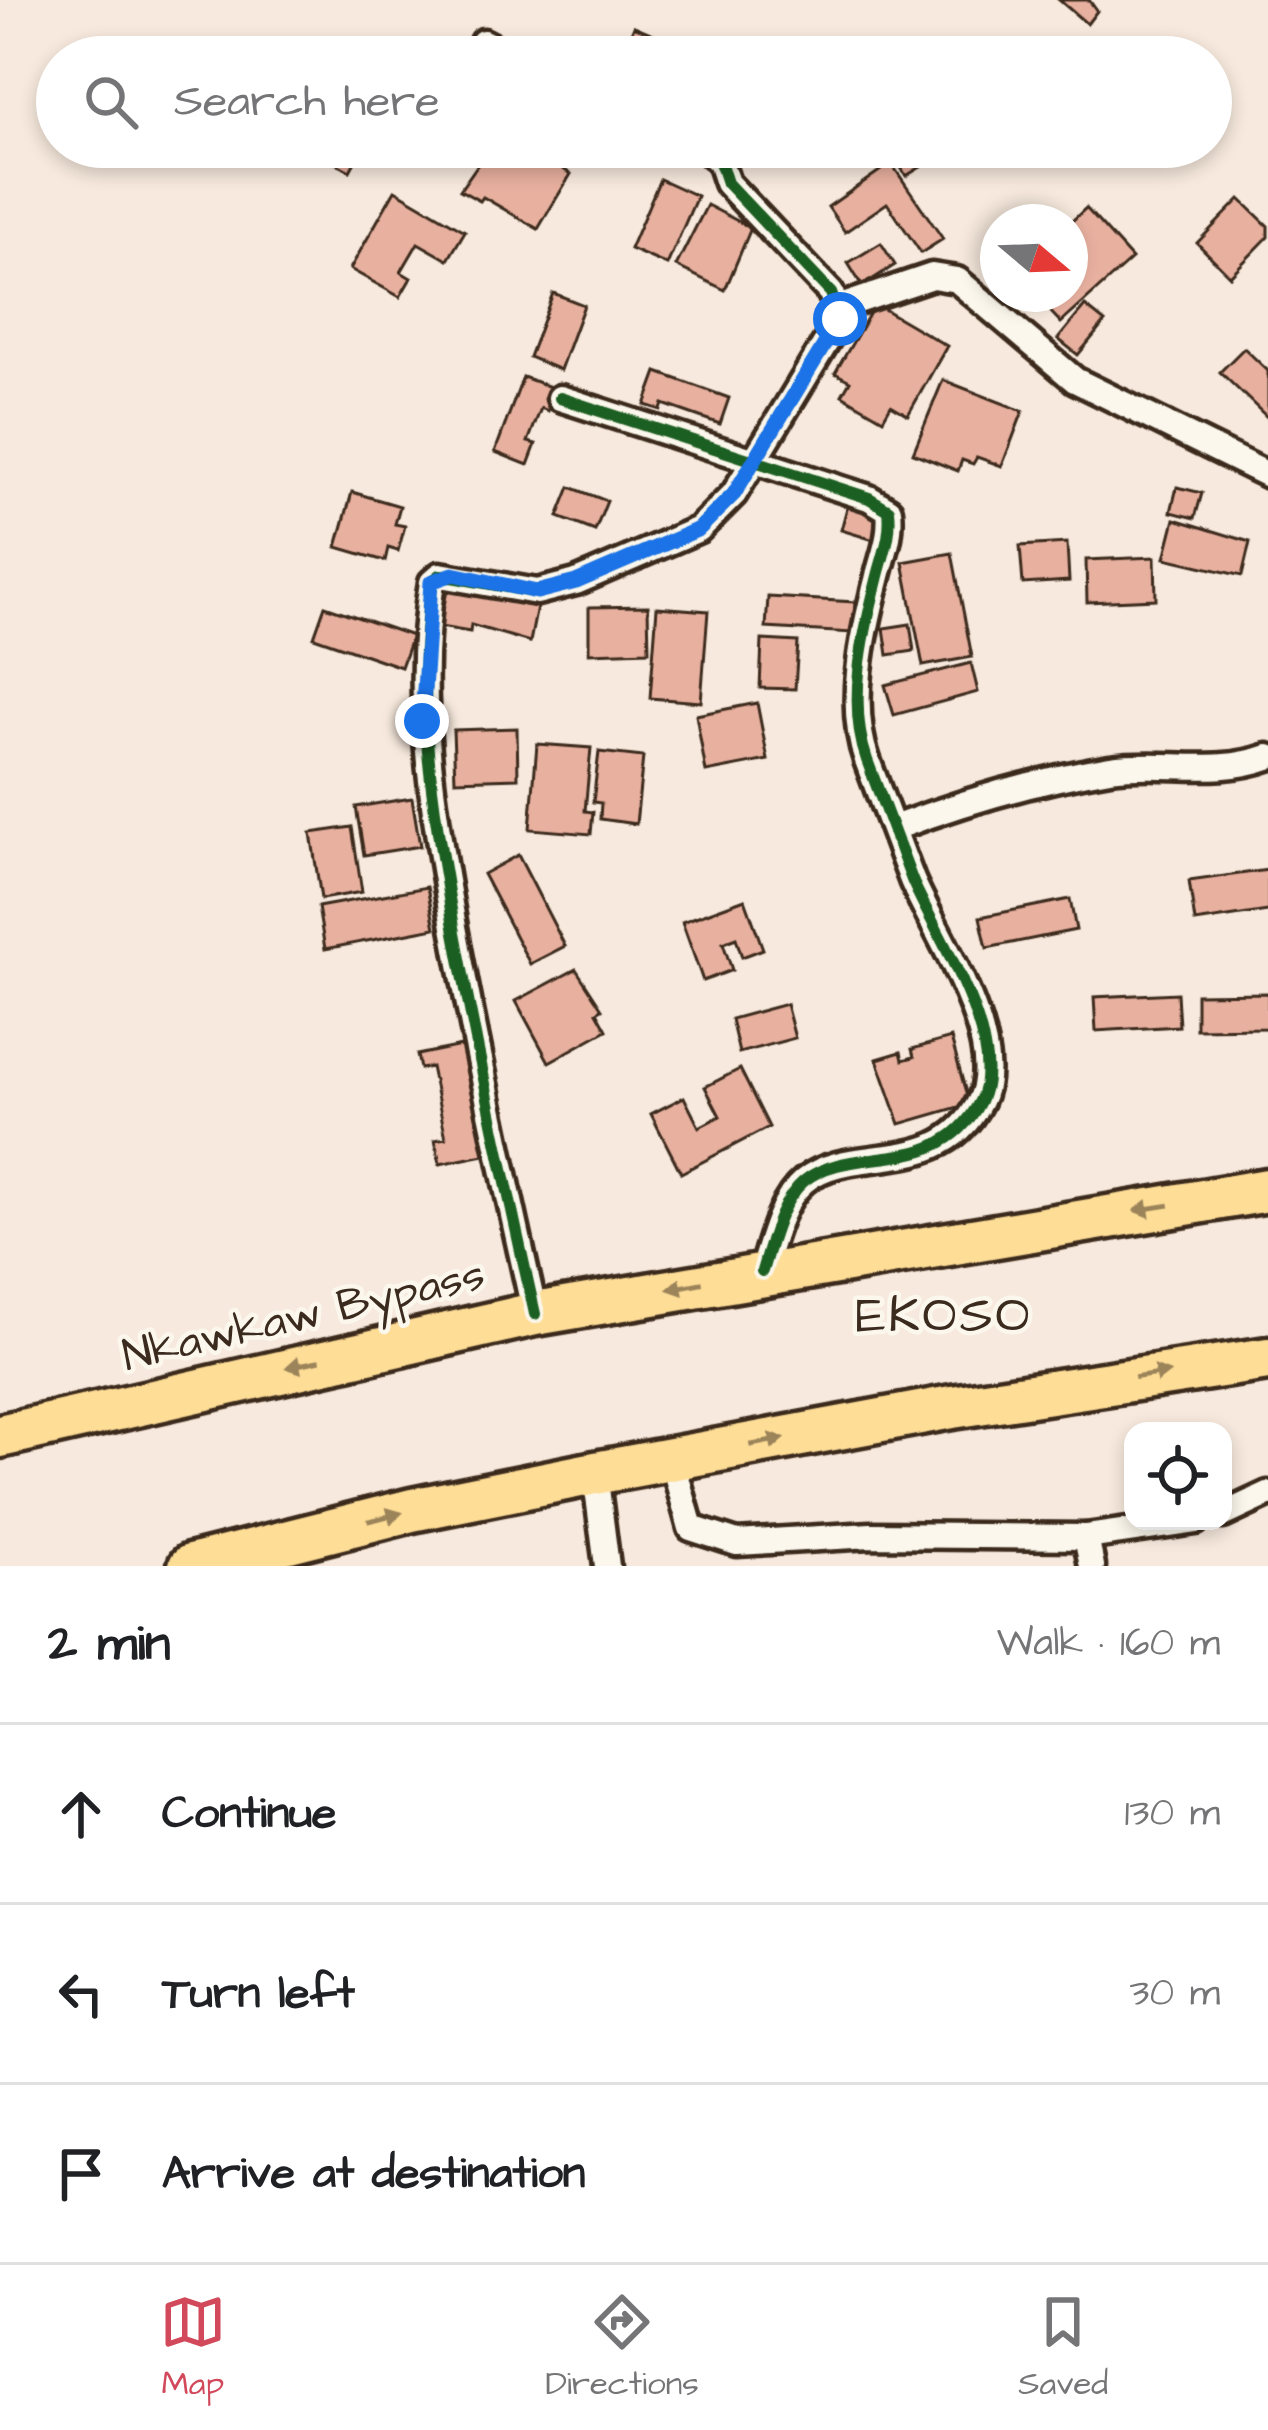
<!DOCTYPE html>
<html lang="en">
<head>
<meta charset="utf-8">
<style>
	:root { --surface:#fff; --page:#f6f6f6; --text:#202124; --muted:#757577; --line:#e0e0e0; --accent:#d1495b }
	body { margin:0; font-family:"Architects Daughter",sans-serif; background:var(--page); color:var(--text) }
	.controls { position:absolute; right:36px; bottom:36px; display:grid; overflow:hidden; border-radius:24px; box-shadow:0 6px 18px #0003 }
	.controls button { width:108px; height:108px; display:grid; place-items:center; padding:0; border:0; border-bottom:3px solid var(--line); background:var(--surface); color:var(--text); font:60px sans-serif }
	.compass { position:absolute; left:980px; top:204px; width:108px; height:108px; border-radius:50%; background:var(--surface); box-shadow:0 6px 18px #0003; rotate:109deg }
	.stop { position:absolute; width:36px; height:36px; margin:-27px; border:9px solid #1a73e8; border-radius:50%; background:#fff }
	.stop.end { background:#1a73e8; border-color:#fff; box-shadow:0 3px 12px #0008 }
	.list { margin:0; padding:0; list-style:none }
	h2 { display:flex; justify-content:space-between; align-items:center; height:156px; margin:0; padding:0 48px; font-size:51px }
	h2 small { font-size:39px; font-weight:400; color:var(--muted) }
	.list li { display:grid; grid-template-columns:78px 1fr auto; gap:36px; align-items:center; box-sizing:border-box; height:180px; padding:0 48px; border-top:3px solid var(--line) }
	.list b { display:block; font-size:45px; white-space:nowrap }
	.list em { font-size:39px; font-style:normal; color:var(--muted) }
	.icon { flex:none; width:66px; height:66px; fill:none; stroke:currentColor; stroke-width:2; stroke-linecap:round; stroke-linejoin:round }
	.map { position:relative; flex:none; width:1268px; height:1566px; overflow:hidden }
	.search { position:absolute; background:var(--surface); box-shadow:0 6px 18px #0003; left:36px; right:36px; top:36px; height:132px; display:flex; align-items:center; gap:30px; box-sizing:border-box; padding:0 42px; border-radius:66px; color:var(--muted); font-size:45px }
	.sheet { height:696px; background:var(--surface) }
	nav { display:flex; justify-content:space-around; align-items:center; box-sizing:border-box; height:168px; border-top:3px solid var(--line); background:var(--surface); font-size:33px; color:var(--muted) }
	nav a { display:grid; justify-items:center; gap:6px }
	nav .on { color:var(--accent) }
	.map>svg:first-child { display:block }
	.building { fill:#e8b09f; stroke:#3b2a1e; stroke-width:3 }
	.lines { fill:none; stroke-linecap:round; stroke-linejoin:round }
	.street-casing { stroke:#3b2a1e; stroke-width:33 }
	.highway-casing { stroke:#3b2a1e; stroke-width:51 }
	.street { stroke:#fbf7ec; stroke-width:24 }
	.highway { stroke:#fedd96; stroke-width:42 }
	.cycleway-casing { stroke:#fbf7ec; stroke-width:20 }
	.cycleway { stroke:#1b5e20; stroke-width:12 }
	.oneway { fill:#9c845a }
	.route { stroke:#1a73e8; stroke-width:15 }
	.labels { text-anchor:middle; stroke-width:9; stroke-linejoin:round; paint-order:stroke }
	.street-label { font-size:45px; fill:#3b2a1e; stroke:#fbf7ec }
	.quarter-label { font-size:51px; letter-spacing:3px; fill:#3b2a1e; stroke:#fbf7ec }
</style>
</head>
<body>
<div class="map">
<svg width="1268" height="1566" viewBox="0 0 1268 1566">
	<rect width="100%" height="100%" fill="#f7e9dd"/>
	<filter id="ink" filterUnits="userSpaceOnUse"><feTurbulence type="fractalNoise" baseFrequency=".00833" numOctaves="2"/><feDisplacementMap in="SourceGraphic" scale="24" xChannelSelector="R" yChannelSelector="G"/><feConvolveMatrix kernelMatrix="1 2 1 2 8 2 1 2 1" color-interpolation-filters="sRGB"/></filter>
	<g filter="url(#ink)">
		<g class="building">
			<path d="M1059,0H1089L1097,11L1087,24Z"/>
			<path d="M634,26L679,45L675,53L682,57H621Z"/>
			<path d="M306,147H363L350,171Z"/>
			<path d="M490,147H510L538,164L542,156L571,174L538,229L483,197L480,201L460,190Z"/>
			<path d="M889,147H954L906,176Z"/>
			<path d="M891,163L943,239L921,253L887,203L845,232L828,207Z"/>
			<path d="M660,179L697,196L667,265L630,249Z"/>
			<path d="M395,190L465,231L448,260L418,243L401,272L411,278L400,297L350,269Z"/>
			<path d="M1240,199L1268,226V237L1230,276L1197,243Z"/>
			<path d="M707,205L751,228L725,290L676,266Z"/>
			<path d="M1086,208L1132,259L1061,323L1034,294H1070V223Z"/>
			<path d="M881,243L895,265L862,286L848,263Z"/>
			<path d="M553,293L584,305L560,370L529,357Z"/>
			<path d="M875,304L947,346L908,415L891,405L883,419L842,395L850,381L835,373Z"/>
			<path d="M1085,306L1105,322L1078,355L1058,339Z"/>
			<path d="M1244,348L1268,371V418L1220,372Z"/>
			<path d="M657,372L729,398L720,424L663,404L661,410L645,405Z"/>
			<path d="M523,377L556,389L548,411L541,408L528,442L536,444L528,465L495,452Z"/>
			<path d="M943,380L1023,411L1002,466L977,457L973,464L962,460L958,471L913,453Z"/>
			<path d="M570,487L607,501L595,531L558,517Z"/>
			<path d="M1177,487L1202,493L1195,518L1171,512Z"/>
			<path d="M352,492L400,506L395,524L405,526L398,551L388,548L385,561L337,547Z"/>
			<path d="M849,500L883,509L874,540L841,530Z"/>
			<path d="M1175,519L1250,542L1242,576L1165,558Z"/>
			<path d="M1067,543L1069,581L1023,584L1020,546Z"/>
			<path d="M952,553L972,657L923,666L903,562Z"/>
			<path d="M1155,557L1156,599L1087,602L1086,560Z"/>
			<path d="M448,585L538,602L530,642L471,625L470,632L440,627Z"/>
			<path d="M768,597L855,602L853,633L766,628Z"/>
			<path d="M325,606L412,636L401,667L314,637Z"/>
			<path d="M648,606L649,651L589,653V607Z"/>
			<path d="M657,607L708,611L701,702L650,698Z"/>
			<path d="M910,624L914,651L888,655L884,628Z"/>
			<path d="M762,640L798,642L795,689L760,688Z"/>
			<path d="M971,663L978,692L894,715L885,685Z"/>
			<path d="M757,703L768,760L706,772L696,715Z"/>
			<path d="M517,728L518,778L455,780L453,730Z"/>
			<path d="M537,744L591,748L585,811L593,812L591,834L530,829Z"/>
			<path d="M599,752L643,757L636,824L600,819L601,803L593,802Z"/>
			<path d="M412,798L420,846L364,855L356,807Z"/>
			<path d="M352,827L362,892L321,899L311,833Z"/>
			<path d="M518,855L565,946L530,964L483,874Z"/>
			<path d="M1268,870V911L1195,922L1189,881Z"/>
			<path d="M427,887L435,928L325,949L318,907Z"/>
			<path d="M745,899L763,949L742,957L736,938L723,943L732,970L703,981L682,922Z"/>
			<path d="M1070,899L1076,930L987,948L980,917Z"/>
			<path d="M576,969L602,1009L597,1012L607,1030L549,1062L516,1001Z"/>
			<path d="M1177,993L1179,1026L1096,1031L1094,997Z"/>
			<path d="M1268,993V1028L1196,1029V994Z"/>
			<path d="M786,1004L795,1038L739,1053L731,1019Z"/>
			<path d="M951,1038L969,1104L900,1124L877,1059L901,1052L903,1060L914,1057L912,1049Z"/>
			<path d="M461,1046L484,1155L440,1164L435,1140L446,1138L431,1067L420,1069L417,1055Z"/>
			<path d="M740,1069L769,1127L681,1173L651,1114L684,1097L699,1127L720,1116L705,1087Z"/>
		</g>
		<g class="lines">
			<defs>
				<g id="street">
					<path d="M483,42L512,57"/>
					<path d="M840,307L932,276L957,280L1075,380L1268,475"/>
					<path d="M560,398L869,498L889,510C892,537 883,554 877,580C863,634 847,705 867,760C882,800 897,841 912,880C934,932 1009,1043 980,1101C940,1181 852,1141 804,1181C780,1201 771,1242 762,1271"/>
					<path d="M894,828C963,802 1038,780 1110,768C1163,760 1216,776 1268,757"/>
					<path d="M535,1314C506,1185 478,1057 454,927C434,812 413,699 432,582L440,575L537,592L576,582L699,529L734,494L840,319L831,293L727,183L720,162L703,147"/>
					<path d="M672,1460L691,1528L737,1543L871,1535L1086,1537L1196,1521"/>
					<path d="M595,1473L607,1566"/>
					<path d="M1223,1515L1268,1494"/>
					<path d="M1086,1537L1092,1566"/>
				</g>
				<g id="highway">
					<path d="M0,1436L535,1314L1268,1190"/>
					<path d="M190,1566L412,1510L595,1473L952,1407L1268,1359"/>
				</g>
			</defs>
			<use href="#street" class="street-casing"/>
			<use href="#highway" class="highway-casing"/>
			<use href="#street" class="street"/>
			<use href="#highway" class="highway"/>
			<defs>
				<g id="cycleway">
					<path d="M560,398L869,498L889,510C892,537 883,554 877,580C863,634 847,705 867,760C882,800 897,841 912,880C934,932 1009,1043 980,1101C940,1181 852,1141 804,1181C780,1201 771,1242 762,1271"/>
					<path d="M535,1314C506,1185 478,1057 454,927C434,812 413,699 432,582L440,575L537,592L576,582L699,529L734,494L840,319L831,293L727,183L720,162L703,147"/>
				</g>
			</defs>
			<use href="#cycleway" class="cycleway-casing"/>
			<use href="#cycleway" class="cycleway"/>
		</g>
		<defs><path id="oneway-solid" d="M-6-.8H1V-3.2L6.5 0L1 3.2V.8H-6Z" transform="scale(3)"/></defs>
		<g class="oneway">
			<use href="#oneway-solid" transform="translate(1152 1208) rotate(171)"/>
			<use href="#oneway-solid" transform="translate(685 1286) rotate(169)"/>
			<use href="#oneway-solid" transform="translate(303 1364) rotate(168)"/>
			<use href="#oneway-solid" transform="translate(1152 1375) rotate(-8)"/>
			<use href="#oneway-solid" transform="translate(767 1442) rotate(-11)"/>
			<use href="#oneway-solid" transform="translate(385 1517) rotate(-14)"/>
		</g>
	</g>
	<g class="lines" filter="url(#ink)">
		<path class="route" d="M422,721L431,582L453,574L537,592L576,582L699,529L734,494L840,319"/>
	</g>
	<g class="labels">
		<g class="street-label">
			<text transform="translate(303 1313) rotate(-13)" y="16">Nkawkaw Bypass</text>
		</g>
		<g class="quarter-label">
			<text x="944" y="1331">EKOSO</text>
		</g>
	</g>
</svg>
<div class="controls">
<button><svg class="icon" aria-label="locate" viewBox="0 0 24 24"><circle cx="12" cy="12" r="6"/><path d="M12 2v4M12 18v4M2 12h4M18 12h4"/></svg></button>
</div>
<svg class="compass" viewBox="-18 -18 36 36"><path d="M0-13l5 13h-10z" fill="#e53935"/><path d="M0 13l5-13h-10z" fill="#757577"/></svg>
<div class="stop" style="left:840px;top:319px"></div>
<div class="stop end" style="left:422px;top:721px"></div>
<div class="search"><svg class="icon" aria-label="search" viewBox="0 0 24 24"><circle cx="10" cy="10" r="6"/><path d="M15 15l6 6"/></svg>Search here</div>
</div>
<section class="sheet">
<h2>2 min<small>Walk · 160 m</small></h2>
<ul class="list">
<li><svg class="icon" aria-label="ahead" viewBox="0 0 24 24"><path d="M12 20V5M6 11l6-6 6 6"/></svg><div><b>Continue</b></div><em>130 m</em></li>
<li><svg class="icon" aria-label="left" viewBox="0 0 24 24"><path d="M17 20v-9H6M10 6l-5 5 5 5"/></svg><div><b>Turn left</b></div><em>30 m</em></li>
<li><svg class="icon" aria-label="arrive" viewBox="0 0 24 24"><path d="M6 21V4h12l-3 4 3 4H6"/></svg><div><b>Arrive at destination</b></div></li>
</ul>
</section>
<nav>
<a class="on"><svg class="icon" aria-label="map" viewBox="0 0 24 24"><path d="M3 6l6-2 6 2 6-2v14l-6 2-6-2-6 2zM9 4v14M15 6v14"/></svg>Map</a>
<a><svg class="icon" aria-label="directions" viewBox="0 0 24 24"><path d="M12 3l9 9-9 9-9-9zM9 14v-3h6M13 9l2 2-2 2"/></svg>Directions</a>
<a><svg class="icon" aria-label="saved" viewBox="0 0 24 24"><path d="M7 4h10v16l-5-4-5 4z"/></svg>Saved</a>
</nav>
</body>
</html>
